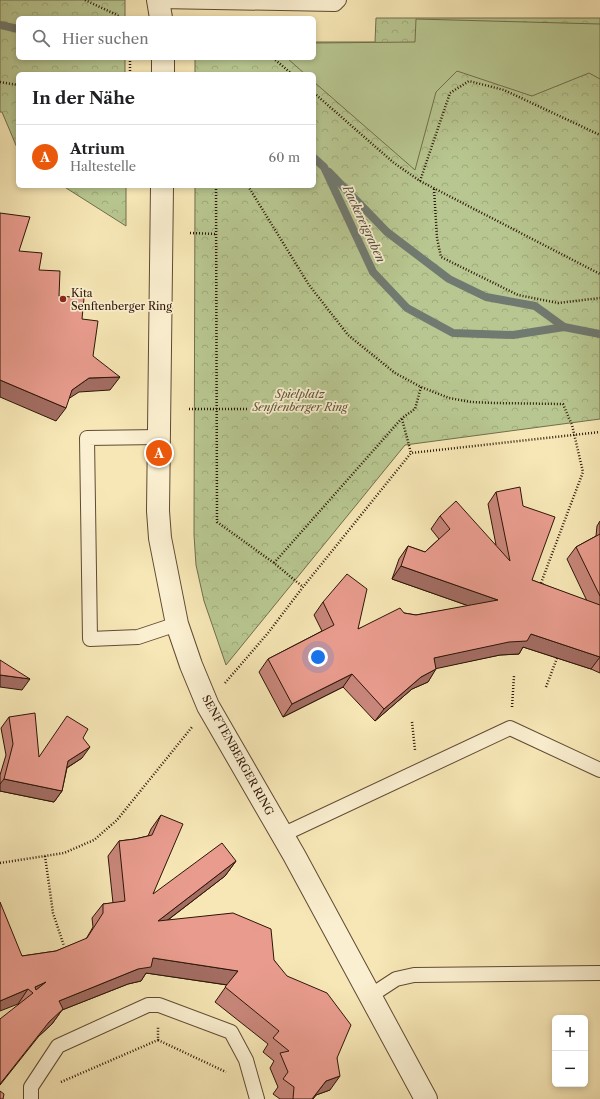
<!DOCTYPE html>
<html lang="de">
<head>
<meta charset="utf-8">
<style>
	:root { --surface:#fff; --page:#f6f6f6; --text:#202124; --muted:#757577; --line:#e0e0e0; --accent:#ea580c }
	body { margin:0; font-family:"Libre Caslon Text",serif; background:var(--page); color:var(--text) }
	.controls { position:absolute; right:12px; bottom:12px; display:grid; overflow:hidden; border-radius:6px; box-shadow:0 2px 6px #0003 }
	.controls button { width:36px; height:36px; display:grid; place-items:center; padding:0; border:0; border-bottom:1px solid var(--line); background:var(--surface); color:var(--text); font:20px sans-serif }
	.you { position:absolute; left:318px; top:657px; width:14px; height:14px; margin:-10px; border:3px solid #fff; border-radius:50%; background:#1a73e8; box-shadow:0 0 0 6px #1a73e833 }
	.badge { display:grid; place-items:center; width:26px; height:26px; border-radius:50%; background:var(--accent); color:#fff; font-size:13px; font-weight:700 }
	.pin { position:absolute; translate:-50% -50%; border:2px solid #fff; box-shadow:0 1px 4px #0006 }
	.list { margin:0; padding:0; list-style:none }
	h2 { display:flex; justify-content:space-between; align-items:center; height:52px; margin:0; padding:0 16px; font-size:17px }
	h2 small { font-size:13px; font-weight:400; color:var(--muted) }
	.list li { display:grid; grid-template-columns:26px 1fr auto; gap:12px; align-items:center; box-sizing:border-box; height:64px; padding:0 16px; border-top:1px solid var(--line) }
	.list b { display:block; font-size:15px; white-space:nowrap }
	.list p { margin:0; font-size:13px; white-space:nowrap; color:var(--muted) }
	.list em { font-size:13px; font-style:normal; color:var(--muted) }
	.icon { flex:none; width:22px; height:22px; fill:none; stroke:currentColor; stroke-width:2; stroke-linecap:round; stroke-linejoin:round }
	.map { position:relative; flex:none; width:600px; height:1099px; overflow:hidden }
	.search { position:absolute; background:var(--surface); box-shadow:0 2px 6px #0003; left:16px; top:16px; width:300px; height:44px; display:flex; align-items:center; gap:10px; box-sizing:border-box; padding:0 14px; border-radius:6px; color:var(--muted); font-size:15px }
	.panel { position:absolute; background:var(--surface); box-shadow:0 2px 6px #0003; left:16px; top:72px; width:300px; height:116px; border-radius:6px }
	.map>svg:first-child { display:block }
	.forest { fill:url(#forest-crowns); stroke:#726e4c }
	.pitch { fill:#b8c791; stroke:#726e4c }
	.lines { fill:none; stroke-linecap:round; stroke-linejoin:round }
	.stream { stroke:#717a70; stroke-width:8 }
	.lane-casing { stroke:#604a32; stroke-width:16 }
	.street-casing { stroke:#604a32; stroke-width:24 }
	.path { stroke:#2d1506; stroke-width:2.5; stroke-dasharray:1 2; stroke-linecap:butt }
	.lane { stroke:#faefd0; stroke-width:14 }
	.street { stroke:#faefd0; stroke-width:22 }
	.wall { fill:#c8867a; stroke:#2d1506 }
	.shaded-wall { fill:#a36d63; stroke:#2d1506 }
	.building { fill:#e99c8e; stroke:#2d1506; fill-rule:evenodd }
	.poi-dot { fill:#8f2418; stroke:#faefd0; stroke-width:1.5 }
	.labels { text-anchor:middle; stroke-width:3.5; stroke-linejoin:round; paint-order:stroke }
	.poi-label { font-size:11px; fill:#2d1506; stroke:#faefd0; text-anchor:start }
	.park-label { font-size:11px; font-style:italic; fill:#5e5337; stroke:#faefd0 }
	.street-label { font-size:11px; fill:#2d1506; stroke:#faefd0 }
	.water-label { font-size:12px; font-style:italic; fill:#555044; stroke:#faefd0 }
</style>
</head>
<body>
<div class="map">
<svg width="600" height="1099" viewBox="0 0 600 1099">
	<defs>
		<pattern id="forest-crowns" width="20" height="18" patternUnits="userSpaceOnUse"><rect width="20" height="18" fill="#b8c791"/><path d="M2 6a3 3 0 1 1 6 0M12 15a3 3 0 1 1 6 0" fill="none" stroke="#9eaa7c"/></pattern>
	</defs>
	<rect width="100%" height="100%" fill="#f7e7b6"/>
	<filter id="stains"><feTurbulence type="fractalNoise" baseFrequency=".005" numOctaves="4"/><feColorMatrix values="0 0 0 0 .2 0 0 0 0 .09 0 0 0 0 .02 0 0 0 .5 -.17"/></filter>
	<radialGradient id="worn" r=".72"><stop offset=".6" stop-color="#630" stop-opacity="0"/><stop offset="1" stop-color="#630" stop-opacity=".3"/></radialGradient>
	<g class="forest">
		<path d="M0,0H125V18H18V58H125V74H18V150L2,112H0Z"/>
		<path d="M376,18H600V419L405,445L226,665L204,601L196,565L194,535L195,186H314V74H195V58H314V42H375Z"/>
		<path d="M63,186H126V226Z"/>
	</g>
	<path class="pitch" d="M416,19L600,24V79L589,73L532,96L457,71L436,92L415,170L314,82V74H305L287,58H314V43L415,42Z"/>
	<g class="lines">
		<g class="stream">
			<path d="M0,25L18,29"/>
			<path d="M314,158L324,167L373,272L407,308L453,333L513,335L564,327L600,334"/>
			<path d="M329,172L387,232L449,279L486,297L535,306L564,327"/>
		</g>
		<defs>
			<g id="lane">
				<path d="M159,1L335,4L339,0"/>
				<path d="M159,437L87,438L90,639L138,637L177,624"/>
				<path d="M282,835L510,728L600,770"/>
				<path d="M370,996L396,979L414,975L600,973"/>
				<path d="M31,1099V1087L58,1046L148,1005H159L231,1032L246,1060L257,1099"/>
			</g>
			<g id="street">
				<path d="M158,0L161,18"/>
				<path d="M163,74V58"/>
				<path d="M162,186L158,511L160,538L177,624L191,665L208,706L294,855L426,1099"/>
			</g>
		</defs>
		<use href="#lane" class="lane-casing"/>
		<use href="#street" class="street-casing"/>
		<g class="path">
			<path d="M85,0L117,15L121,18"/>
			<path d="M273,58L292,74"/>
			<path d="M130,74V58"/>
			<path d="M0,82L18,85"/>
			<path d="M314,93L394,163L420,181L600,274"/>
			<path d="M420,181L450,93L469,81L504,90L600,135"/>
			<path d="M216,186L217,522L274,563L303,587"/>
			<path d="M248,186L309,285L348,335L395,373L421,387L449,398L471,402L494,403L563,404L572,425L583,472L541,583L545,586"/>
			<path d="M434,189L437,238L441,257L518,295L558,303L600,298"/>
			<path d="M190,233L217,234"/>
			<path d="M189,409H248"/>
			<path d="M402,419L411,453"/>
			<path d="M274,563L402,418L415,409L421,387"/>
			<path d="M225,683L268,633L303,587L411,453L600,432"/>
			<path d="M546,687L557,658"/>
			<path d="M512,707L514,676"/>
			<path d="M412,722L415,750"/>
			<path d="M45,856L53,913L64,946"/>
			<path d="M0,863L64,853L94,840L117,820L192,727"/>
			<path d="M158,1040L226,1072"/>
			<path d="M61,1082L158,1040V1027"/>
		</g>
		<use href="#lane" class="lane"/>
		<use href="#street" class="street"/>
	</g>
	<g class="wall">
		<path d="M496,492L532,580L587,601L567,559L576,547L596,536L597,526L600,521V673L591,669L523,647L519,654L500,655L436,668L428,682L412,689L375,721L343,687L283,717L259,672L268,659L322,631L314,615L323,602L358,629L404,613L416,615L469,606L392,579L399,559L408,546L425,552L439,539L431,529L440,516L496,545L488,504Z"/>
		<path d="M9,717L39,757L83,738L82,758L67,768L62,791L54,802L0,791V775L6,755L1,728Z"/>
		<path d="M161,815L153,894L236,861L225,876L168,920L274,960L337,1058L330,1090L316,1095L313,1099H280L273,1094L278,1087L270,1068L274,1061L263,1052L268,1044L215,1002L227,985L146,973L141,981L128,984L62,1010L52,1024L39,1036L18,1004L22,956L56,951L86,939L93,927L92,918L103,904L113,903L108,856L119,841L135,839L148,836L151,829Z"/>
	</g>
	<g class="shaded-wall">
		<path d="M120,377L110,390L79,392L62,403L72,390L89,378Z"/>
		<path d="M0,380L66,408L56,421L0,397Z"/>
		<path d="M401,566L498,600L489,613L392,579Z"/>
		<path d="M531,634L600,657L591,669L523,647L519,654L500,655L425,671L434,658Z"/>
		<path d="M436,669L428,682L412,689L375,721L384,709L421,677Z"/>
		<path d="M352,674L343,687L283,717L292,704Z"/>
		<path d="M0,675L30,679L22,690L0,687Z"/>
		<path d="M90,747L82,758L60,772L68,761Z"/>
		<path d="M4,779L62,791L54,802L0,791V784Z"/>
		<path d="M236,861L225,876L148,935L158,921Z"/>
		<path d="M153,958L238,971L228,985L146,973L141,981L128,984L62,1010L52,1024L39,1036L0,1085V1084L59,1001L138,969Z"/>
		<path d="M46,982L33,993L35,987Z"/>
		<path d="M28,989L18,1004L0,1011V1001Z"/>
		<path d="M340,1076L330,1090L316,1095L313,1099H312L326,1081Z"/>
	</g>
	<g class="building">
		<path d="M0,213L30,217L19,251L42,253L39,270L60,271L59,296L84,298L82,319L98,321L93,356L120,377L89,378L72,390L66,408L0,380Z"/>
		<path d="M520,487L523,506L555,517L532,580L600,605V657L531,634L527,641L509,642L434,658L436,669L421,677L384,709L352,674L292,704L268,659L334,625L323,602L347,574L367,589L358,629L400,608L404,613L416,615L498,600L401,566L408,546L425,552L450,529L440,516L456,501L510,561L496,492Z"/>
		<path d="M600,534V596L576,547Z"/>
		<path d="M0,660L30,679L0,675Z"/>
		<path d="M35,713L39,757L67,716L88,729L83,738L90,747L68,761L62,791L4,779L13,744L9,717Z"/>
		<path d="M161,815L183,824L153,894L222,843L236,861L158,921L233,913L271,929L274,960L287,976L327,993L351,1025L337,1058L340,1076L326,1081L312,1099H293L294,1087L283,1079L288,1072L280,1053L289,1051L273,1038L279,1031L225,987L238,971L153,958L151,967L138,969L59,1001L63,1009L49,1022L0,1084V1019L33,993L28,989L0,1001V902L22,956L56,951L87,938L103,913V904L125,901L119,841L135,839L152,835ZM46,982L36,990L35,987Z"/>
		<path d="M0,1091L4,1094L3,1099H0Z"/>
	</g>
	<circle class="poi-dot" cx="63" cy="299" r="4"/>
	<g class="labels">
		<g class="poi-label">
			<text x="71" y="297">Kita<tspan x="71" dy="13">Senftenberger Ring</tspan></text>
		</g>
		<g class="park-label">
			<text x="300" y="398">Spielplatz<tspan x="300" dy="13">Senftenberger Ring</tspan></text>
		</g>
		<g class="street-label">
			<text transform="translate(238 755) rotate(61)" y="4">SENFTENBERGER RING</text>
		</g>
		<g class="water-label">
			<text transform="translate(364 224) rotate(65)" y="4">Packereigraben</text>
		</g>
	</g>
	<rect width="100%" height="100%" filter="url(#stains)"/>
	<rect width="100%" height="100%" fill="url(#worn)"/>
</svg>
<div class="controls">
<button>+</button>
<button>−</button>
</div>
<div class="you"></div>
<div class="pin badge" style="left:159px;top:453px">A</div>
<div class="search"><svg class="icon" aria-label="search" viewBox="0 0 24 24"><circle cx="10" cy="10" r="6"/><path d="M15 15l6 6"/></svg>Hier suchen</div>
<section class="panel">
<h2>In der Nähe<small></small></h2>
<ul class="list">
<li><span class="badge">A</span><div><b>Atrium</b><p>Haltestelle</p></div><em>60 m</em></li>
</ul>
</section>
</div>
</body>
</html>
